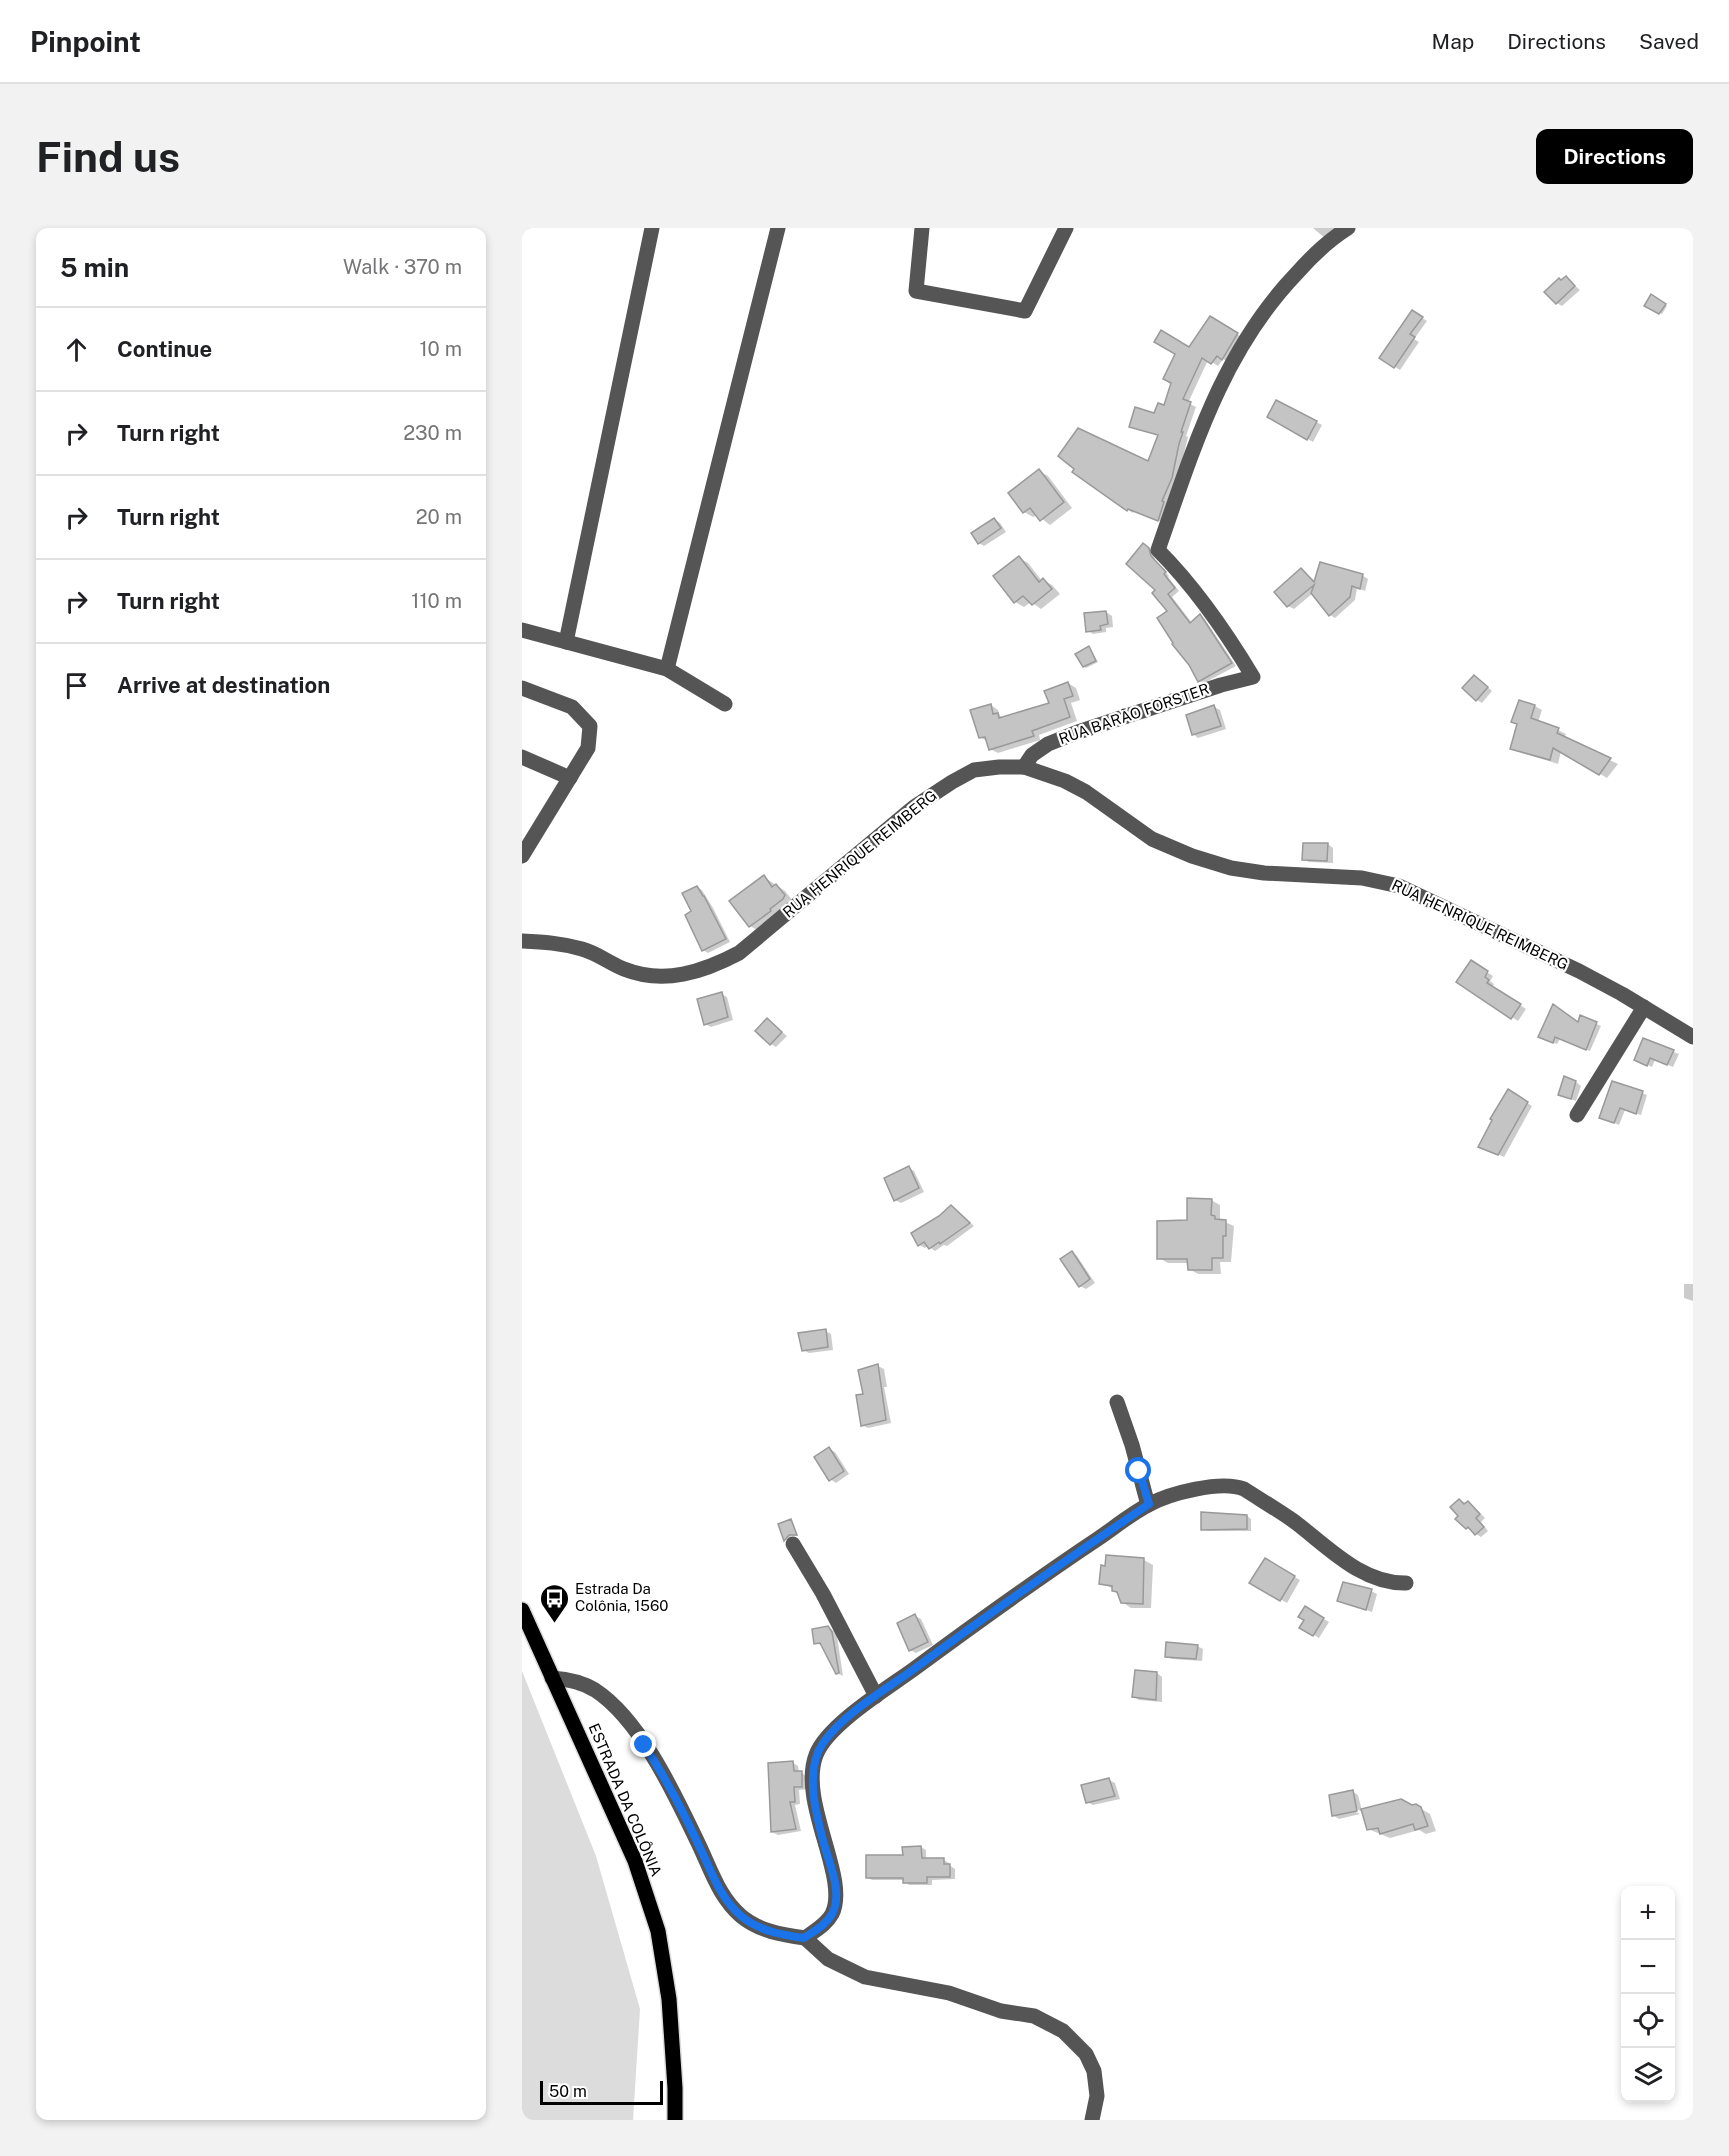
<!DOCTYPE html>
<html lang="en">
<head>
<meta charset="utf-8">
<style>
	:root { --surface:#fff; --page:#f2f2f2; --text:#202124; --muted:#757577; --line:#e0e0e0; --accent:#000 }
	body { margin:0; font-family:"Public Sans",sans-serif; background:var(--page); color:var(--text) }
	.controls { position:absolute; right:18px; bottom:18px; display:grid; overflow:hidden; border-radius:12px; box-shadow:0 3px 9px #0003 }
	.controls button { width:54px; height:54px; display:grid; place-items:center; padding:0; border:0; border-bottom:2px solid var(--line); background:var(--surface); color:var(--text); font:30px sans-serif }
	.scale { position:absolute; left:18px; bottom:15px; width:123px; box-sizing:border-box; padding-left:6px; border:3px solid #000; border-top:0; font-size:16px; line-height:21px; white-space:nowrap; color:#000; -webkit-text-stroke:4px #fff; paint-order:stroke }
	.stop { position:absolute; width:18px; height:18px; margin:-14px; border:4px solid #1a73e8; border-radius:50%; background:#fff }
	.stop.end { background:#1a73e8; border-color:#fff; box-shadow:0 2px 6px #0008 }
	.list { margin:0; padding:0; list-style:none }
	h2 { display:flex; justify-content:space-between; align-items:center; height:78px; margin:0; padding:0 24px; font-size:26px }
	h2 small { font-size:20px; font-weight:400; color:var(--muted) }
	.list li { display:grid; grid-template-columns:39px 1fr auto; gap:18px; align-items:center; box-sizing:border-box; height:84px; padding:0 24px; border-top:2px solid var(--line) }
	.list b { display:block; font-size:22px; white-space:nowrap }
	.list em { font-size:20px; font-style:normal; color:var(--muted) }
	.icon { flex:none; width:33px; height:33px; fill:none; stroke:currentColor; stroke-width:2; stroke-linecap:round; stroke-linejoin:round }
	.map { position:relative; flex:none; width:1171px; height:1892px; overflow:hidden; border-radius:12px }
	header { display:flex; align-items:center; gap:36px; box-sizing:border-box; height:84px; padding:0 30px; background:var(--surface); border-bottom:2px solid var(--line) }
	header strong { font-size:28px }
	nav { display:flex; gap:33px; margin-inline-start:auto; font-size:21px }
	.intro { display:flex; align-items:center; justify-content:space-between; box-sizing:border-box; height:144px; padding:0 36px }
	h1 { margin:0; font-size:42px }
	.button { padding:15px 27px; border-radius:12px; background:var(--accent); color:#fff; font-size:21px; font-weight:700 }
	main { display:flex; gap:36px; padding:0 36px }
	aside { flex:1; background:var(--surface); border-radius:12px; box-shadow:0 3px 9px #0003 }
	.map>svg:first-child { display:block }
	.green { fill:#dcdcdc }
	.shadow { fill:#0003 }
	.building { fill:#c4c4c4; stroke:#999; stroke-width:1.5 }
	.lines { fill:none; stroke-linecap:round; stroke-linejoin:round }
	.major-casing { stroke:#dbdbdb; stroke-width:18 }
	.minor { stroke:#555; stroke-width:15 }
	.major { stroke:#000; stroke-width:15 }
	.route { stroke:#1a73e8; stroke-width:8 }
	.labels { text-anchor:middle; stroke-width:4.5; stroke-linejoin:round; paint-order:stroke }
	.street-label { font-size:15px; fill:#000; stroke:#fff }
	.poi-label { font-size:15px; fill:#000; stroke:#fff; text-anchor:start }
</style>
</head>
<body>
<header>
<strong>Pinpoint</strong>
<nav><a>Map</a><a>Directions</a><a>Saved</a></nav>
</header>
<div class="intro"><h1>Find us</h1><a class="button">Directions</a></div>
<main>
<aside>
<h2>5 min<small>Walk · 370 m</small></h2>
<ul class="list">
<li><svg class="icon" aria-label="ahead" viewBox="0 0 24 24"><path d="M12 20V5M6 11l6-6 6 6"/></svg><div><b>Continue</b></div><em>10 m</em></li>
<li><svg class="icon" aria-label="right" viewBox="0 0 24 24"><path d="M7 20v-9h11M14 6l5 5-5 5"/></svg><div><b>Turn right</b></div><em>230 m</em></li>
<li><svg class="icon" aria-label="right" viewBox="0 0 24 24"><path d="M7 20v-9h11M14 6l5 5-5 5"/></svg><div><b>Turn right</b></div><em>20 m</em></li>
<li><svg class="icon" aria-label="right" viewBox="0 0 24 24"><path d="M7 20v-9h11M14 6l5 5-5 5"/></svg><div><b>Turn right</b></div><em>110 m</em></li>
<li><svg class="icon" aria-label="arrive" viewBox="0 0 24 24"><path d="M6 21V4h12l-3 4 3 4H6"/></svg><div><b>Arrive at destination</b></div></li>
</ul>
</aside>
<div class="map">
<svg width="1171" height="1892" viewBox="0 0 1171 1892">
	<rect width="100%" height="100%" fill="#fff"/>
	<path class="green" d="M0,1443L74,1628L118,1781L111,1892H0Z"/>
	<g class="shadow">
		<path d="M791,0H816L804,11Z"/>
		<path d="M1044,50L1058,62L1040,78L1035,75L1040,53Z"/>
		<path d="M1130,68L1145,78L1140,86L1124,77Z"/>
		<path d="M891,84L905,93L892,111L897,114L878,142L859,130Z"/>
		<path d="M689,90L721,110L706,134L701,131L696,138L686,132L666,175L674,179L664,208L666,209L655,254L642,295L612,283L611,285L590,272L538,227L558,201L627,235L638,208L609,198L633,187L643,179L668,121Z"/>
		<path d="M755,174L800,197L791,214L747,188Z"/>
		<path d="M517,243L526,248L550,280L528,297L515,287L511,289L502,284L488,265Z"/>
		<path d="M472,291L478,295L484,304L462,318L457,315Z"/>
		<path d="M626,320L631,324L633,332L647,348L646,349L657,363L650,369L670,395L678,388L682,390L714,438L682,455L677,453L636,362Z"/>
		<path d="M497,330L506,335L520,353L521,352L530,357L538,366L519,381L509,374L502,379L493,374Z"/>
		<path d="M779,341L794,354L840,347L846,351L843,363L835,360L833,372L813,390L808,387L791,365L772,381L766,378L754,364Z"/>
		<path d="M584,384L590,388L591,399L584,400V404L571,406L566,403Z"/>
		<path d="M567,419L576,434L564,440L562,438Z"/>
		<path d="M958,452L970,463L960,475L955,472Z"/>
		<path d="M546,455L554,460L558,472L549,475L555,493L517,507L518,512L476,525L468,521L466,514L458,509L469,477L476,482L478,488L482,490L530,476Z"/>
		<path d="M1013,478L1020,482L1016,494L1036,502L1044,506L1042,510L1096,536L1085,550L1039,523L1036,536L998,524L990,520Z"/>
		<path d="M692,479L698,482L704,501L676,510L671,506Z"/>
		<path d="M806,616L811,620V635L787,634L781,631Z"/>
		<path d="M242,649L263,663L271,673L237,703L228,698Z"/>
		<path d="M175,659L180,662L191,680L208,714L186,725L181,722L171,684Z"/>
		<path d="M949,734L971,748L968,753L972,756L970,759L1004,781L996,793L936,753Z"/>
		<path d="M199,766L205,769L211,792L189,799L183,796Z"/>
		<path d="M1059,789L1079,798L1068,823L1038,811L1035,816L1022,811L1056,795Z"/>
		<path d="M245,792L265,808L254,819L249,816Z"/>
		<path d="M1121,812L1157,826L1151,839L1133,832L1130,839L1119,834Z"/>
		<path d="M1054,854L1059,858L1054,873L1043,869Z"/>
		<path d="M986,863L1010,878L982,929L964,921Z"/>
		<path d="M1120,865L1125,867L1119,887L1103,882L1097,897L1079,889Z"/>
		<path d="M387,940L392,943L402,964L379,975L373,972Z"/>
		<path d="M689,972L698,977V992L712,998L709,1034H698L699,1046H676L667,1041V1035H646L637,1030L666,993Z"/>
		<path d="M429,978L452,998L425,1018L422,1017L413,1023L406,1018L403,1020L397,1017Z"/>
		<path d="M550,1024L555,1028L573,1055L564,1061L558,1058Z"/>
		<path d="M1162,1056H1171V1073L1162,1070Z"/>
		<path d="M303,1103L309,1106L311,1122L287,1125L281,1122Z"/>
		<path d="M356,1138L362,1141L365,1159H362L369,1195L346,1200L340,1197L343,1167Z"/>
		<path d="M307,1221L313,1224L327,1246L314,1255L308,1251Z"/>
		<path d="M937,1272L951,1278L963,1290L959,1294L966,1303L959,1309L945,1300L938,1288Z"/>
		<path d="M725,1288L729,1291V1303H685L680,1301Z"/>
		<path d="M269,1293L276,1308H269L265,1313L258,1296Z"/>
		<path d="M622,1332L631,1337L629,1380H609L600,1374L592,1361L579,1355Z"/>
		<path d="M744,1332L778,1352L765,1375L729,1355Z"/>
		<path d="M849,1363L855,1366L850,1384L817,1373Z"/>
		<path d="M783,1380L807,1394L797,1410L779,1399L784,1392Z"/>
		<path d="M393,1388L399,1391L411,1417L394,1425L388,1422Z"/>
		<path d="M306,1399L312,1403L315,1408L321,1448L315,1445L301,1418L293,1415Z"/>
		<path d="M675,1418L681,1421L680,1433L650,1431L644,1428Z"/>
		<path d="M635,1445L640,1449V1474L617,1472L612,1469Z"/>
		<path d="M271,1535L276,1538L277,1544L285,1548L286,1561L277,1562L278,1576L273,1577L279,1603L256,1607L250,1604Z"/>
		<path d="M587,1552L593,1555L598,1571L571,1577L565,1574Z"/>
		<path d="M831,1564L836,1567L840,1583L894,1578L908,1586L914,1603L904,1606L897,1602L868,1610L846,1601L842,1585L830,1578L828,1581L838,1586L817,1591L812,1588Z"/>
		<path d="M399,1619L404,1622V1632H422L427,1635V1637L433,1641V1651L410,1652V1657H387L382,1652H350L345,1649Z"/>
	</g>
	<g class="building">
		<path d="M1044,48L1053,58L1034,76L1022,64L1037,50L1039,52Z"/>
		<path d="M1129,66L1144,76L1137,86L1122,78Z"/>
		<path d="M890,82L901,89L888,106L893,109L872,140L857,130Z"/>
		<path d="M688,88L716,105L700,132L695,128L689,136L680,130L661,171L669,174L659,204H661L657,216L650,250L640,273L642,274L636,293L606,281L605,283L550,244L552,241L536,228L556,200L626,233L636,207L607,199L613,179L632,185L636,175L642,177L649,155L641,151L653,126L632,114L639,102L667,119Z"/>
		<path d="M754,172L795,193L785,212L745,189Z"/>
		<path d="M517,241L542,274L518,293L508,280L501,285L486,265Z"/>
		<path d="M472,290L479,300L456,316L449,305Z"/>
		<path d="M621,315L627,320L629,328L644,344L642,346L653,360L646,366L668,395L678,386L710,435L676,454L667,437L650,416L651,415L635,390L645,383L630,365L633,362L604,336Z"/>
		<path d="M497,328L517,354L521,350L530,361L510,377L501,368L492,375L471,348Z"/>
		<path d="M798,334L841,346L838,361L830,358L828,369L807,388L789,365L792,357L765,379L752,364L779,340L792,354Z"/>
		<path d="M584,383L586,396L578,398L579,402L564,404L562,385Z"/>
		<path d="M567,418L574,433L561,439L553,426Z"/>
		<path d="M952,447L966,459L954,473L940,460Z"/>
		<path d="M546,454L551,468L542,471L548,489L510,503L512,508L467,522L463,509L457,510L448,482L469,476L471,486L476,485L477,490L527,475L522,463Z"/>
		<path d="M997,472L1013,477L1009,490L1037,500L1035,505L1089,530L1077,547L1031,520L1028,532L988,521L995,496L989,494Z"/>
		<path d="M692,477L699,498L670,507L664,487Z"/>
		<path d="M781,615H806L805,633L780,632Z"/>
		<path d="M242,647L250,659L254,656L263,667L261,671L248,681L249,683L227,699L207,673Z"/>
		<path d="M175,658L181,668H182L204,711L180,723L163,687L169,683L160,665Z"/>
		<path d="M949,732L966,743L963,749L967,752L965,755L999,776L989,791L934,754Z"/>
		<path d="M200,764L206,789L182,797L175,771Z"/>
		<path d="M1031,776L1056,794L1058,787L1075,794L1064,822L1033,809L1031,815L1016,809Z"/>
		<path d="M245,790L260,804L248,817L233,803Z"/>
		<path d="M1121,810L1152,822L1145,837L1128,830L1125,838L1112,832Z"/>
		<path d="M1042,848L1054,853L1049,871L1036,867Z"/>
		<path d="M1090,853L1121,863L1114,886L1098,880L1092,895L1077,890Z"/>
		<path d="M986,861L1006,874L976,927L956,919L970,892L968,891Z"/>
		<path d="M387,938L397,960L372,973L362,950Z"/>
		<path d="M665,970L690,971L689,987L693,988V991L704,992V1008H701V1030H690V1042H666L665,1031H635V993L665,992Z"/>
		<path d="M429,977L448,995L418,1016L417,1014L407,1021L402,1014L396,1018L389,1005L417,988Z"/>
		<path d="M550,1023L568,1051L557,1059L538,1031Z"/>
		<path d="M304,1101L306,1119L280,1123L276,1105Z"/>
		<path d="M356,1136L364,1192L339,1198L334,1167L341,1166L336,1142Z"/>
		<path d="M307,1219L322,1243L307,1253L292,1229Z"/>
		<path d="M937,1271L942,1276L946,1273L958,1286L954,1290L962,1299L953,1307L946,1299L944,1301L933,1291L936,1288L928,1279Z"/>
		<path d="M679,1284L725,1287V1301L679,1302Z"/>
		<path d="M269,1291L275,1307H267L262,1313L256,1296Z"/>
		<path d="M584,1327L622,1330L621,1376L599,1375L595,1364L590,1363V1358L577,1356L579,1337L583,1338Z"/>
		<path d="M743,1330L773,1348L758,1373L727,1355Z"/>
		<path d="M821,1354L850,1361L844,1382L815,1373Z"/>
		<path d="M783,1378L802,1390L791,1408L777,1400L782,1392L776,1389Z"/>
		<path d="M393,1386L406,1414L387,1423L375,1395Z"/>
		<path d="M306,1398L310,1404L317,1445L314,1446L298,1415L292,1416L290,1401Z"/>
		<path d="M644,1414L676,1417L674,1431L643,1429Z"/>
		<path d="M613,1442L635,1444L634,1472L610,1469Z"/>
		<path d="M271,1533L272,1543H280V1559H272L273,1574H268L274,1601L249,1604L246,1535Z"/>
		<path d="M587,1550L593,1568L564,1575L559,1557Z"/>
		<path d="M831,1562L835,1583L810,1588L807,1567Z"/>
		<path d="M879,1571L890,1577L894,1576L899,1579L906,1598L893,1602L891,1596L858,1606L856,1600L845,1602L839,1581Z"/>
		<path d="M399,1618L400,1630H422V1636H428V1649H405V1655H381V1650H344V1627H381L380,1619Z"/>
	</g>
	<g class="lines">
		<defs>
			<path id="major" d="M0,1382L113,1633L136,1703L147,1771L153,1860V1892"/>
		</defs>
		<use href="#major" class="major-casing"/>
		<g class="minor">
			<path d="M400,0L394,63L503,83L544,0"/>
			<path d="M0,402L145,441L203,476"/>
			<path d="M44,414L130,0"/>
			<path d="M145,441L256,0"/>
			<path d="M0,460L50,479L68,498L66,520L0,628"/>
			<path d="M0,529L48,550"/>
			<path d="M502,539L510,527L526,516L556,504L699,457L731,449C704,404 673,359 636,322C671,222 700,123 775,45C790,28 807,12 826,0"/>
			<path d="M0,713C21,714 39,715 60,721C75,725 87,735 102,741C142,757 181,744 217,725L392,579L430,554L452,542L477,539H502L543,553L564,564L630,611L670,628L709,640L742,645L840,650L877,658L1057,743L1100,766L1171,809"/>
			<path d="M1055,887L1122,779"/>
			<path d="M595,1174L610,1217L626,1277"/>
			<path d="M271,1316L301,1366L354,1468"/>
			<path d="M30,1450C45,1451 60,1454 73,1462C119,1492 154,1569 177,1617C189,1642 197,1669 219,1688C237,1703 260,1707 283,1710C292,1703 304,1697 310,1686C328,1650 276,1574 294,1527C305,1497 366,1460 392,1441C453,1396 514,1352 577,1310C593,1299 609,1286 626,1277C648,1265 699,1252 722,1261C739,1272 756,1282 773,1294C806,1319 840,1356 884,1355"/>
			<path d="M283,1710L306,1731L343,1749L427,1765L479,1783L512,1788L541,1803L564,1826L572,1843L575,1868L570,1892"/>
		</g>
		<use href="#major" class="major"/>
	</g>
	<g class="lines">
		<path class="route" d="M122,1517C143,1549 161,1583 177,1618C189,1642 197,1669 219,1688C237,1703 260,1707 282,1710C292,1703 304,1697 310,1686C321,1665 308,1638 302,1616C294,1587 282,1542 301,1515C322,1485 363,1462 392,1441C469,1384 547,1330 627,1276L617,1243"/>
	</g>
	<defs>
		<symbol id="bus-pin" viewBox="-11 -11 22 30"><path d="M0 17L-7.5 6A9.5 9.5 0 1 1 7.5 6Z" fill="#000" stroke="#fff"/><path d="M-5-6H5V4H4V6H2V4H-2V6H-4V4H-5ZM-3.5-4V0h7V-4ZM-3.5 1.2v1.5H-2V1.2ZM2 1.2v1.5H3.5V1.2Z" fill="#fff"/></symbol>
	</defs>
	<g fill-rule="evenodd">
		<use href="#bus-pin" x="16" y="1354" width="33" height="45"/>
	</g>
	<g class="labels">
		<g class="street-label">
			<text transform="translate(612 486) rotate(-19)" y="5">RUA BARÃO FORSTER</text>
			<text transform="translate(338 626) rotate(-39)" y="5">RUA HENRIQUE REIMBERG</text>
			<text transform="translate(958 697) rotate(25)" y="5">RUA HENRIQUE REIMBERG</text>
			<text transform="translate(103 1572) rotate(67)" y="5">ESTRADA DA COLÔNIA</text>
		</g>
		<g class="poi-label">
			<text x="53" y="1366">Estrada Da<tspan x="53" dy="17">Colônia, 1560</tspan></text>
		</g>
	</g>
</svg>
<div class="controls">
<button>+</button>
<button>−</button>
<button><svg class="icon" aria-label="locate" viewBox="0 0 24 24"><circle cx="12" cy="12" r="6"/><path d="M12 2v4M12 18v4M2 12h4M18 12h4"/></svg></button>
<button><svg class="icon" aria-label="layers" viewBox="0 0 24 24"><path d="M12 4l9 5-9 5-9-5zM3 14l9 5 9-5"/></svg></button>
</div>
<div class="scale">50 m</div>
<div class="stop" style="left:617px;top:1243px"></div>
<div class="stop end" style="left:122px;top:1517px"></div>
</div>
</main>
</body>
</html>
